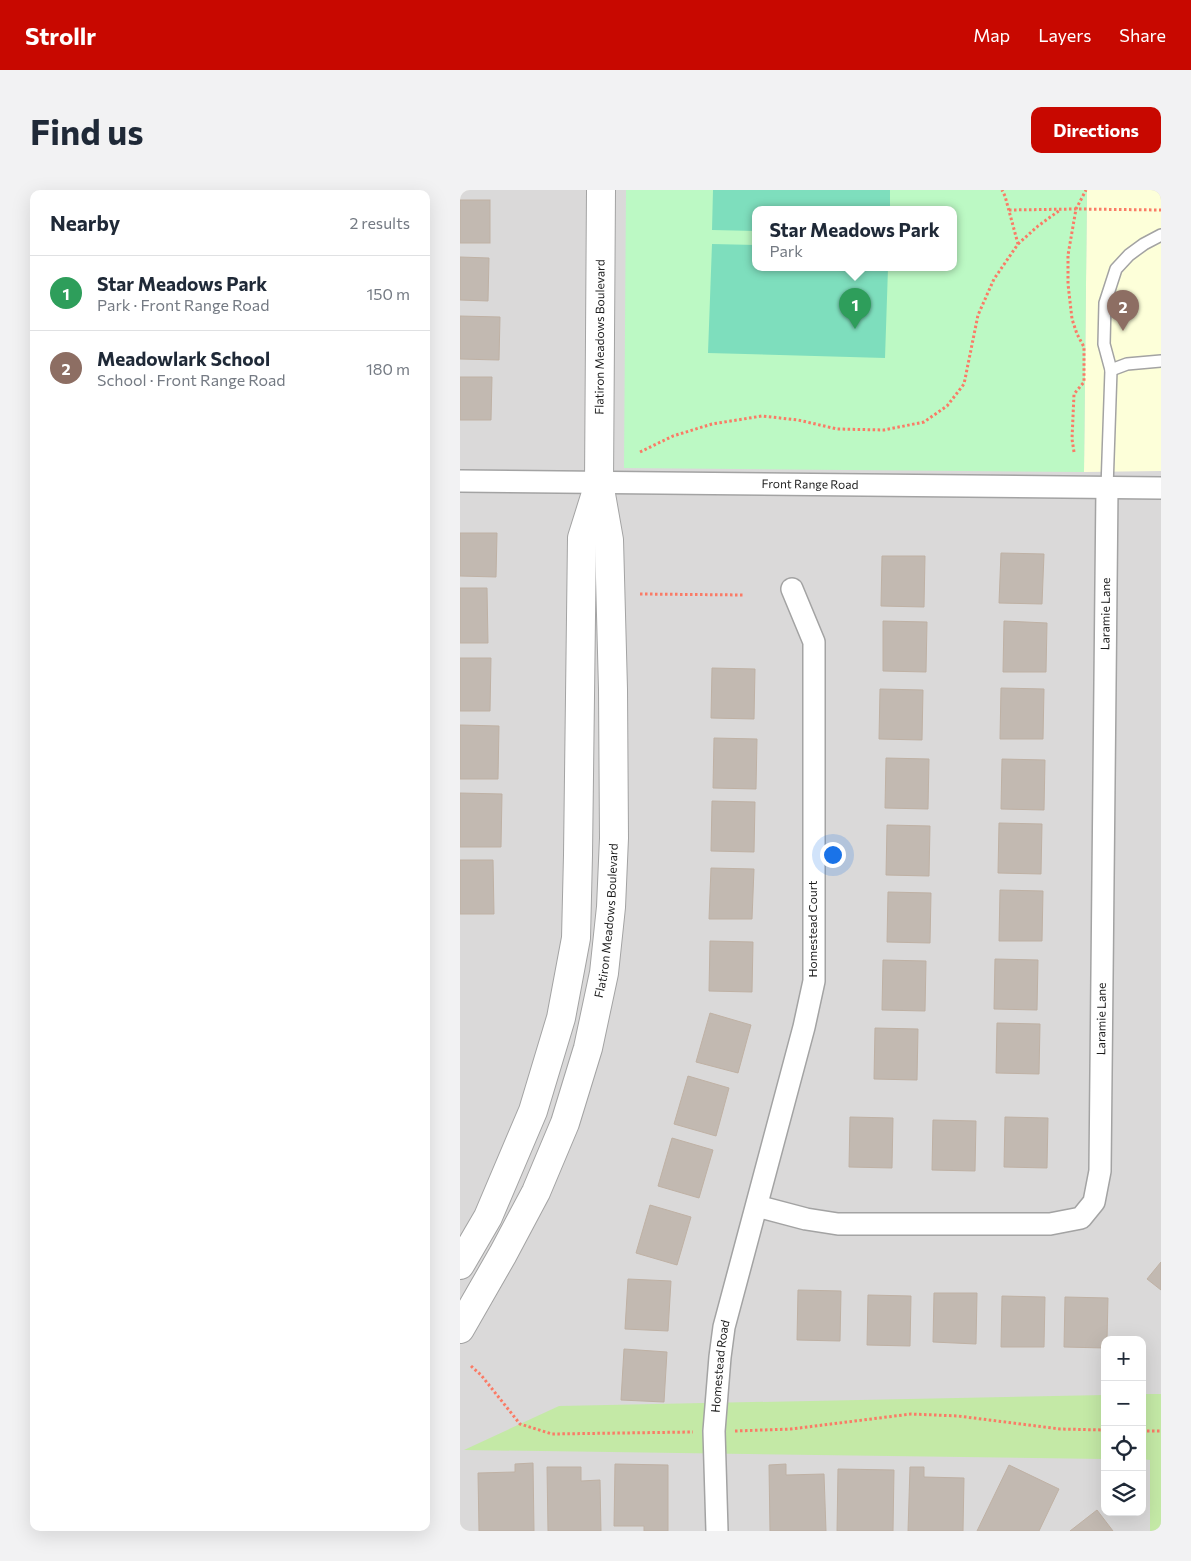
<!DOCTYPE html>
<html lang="en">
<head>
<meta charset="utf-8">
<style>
	:root { --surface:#fff; --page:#f2f2f3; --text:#1f2937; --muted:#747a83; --line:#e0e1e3; --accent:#c80800 }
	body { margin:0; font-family:Commissioner,sans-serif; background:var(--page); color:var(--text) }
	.controls { position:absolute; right:15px; bottom:15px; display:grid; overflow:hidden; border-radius:10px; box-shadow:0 5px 20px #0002 }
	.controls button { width:45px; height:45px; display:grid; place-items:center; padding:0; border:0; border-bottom:1px solid var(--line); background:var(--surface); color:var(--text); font:25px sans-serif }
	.you { position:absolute; left:372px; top:664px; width:18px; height:18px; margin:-12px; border:4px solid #fff; border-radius:50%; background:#1a73e8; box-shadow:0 0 0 8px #1a73e833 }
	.badge { display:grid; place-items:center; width:32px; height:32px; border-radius:50%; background:var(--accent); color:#fff; font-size:16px; font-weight:700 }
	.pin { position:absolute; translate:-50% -41px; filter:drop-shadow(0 1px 2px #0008) }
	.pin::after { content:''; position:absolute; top:26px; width:18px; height:15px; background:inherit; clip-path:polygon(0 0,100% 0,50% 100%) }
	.popup { position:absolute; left:292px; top:16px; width:205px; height:65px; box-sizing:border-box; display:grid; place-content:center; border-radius:10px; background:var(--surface); filter:drop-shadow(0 1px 4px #0005); font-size:16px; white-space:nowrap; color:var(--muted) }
	.popup b { font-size:19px; color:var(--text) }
	.popup::after { content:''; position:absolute; left:50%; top:100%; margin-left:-10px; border:10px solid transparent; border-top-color:var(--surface) }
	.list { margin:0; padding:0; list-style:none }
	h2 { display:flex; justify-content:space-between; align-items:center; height:65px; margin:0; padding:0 20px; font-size:21px }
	h2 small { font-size:16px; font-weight:400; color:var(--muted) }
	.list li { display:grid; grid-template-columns:32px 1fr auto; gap:15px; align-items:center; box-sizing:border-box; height:75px; padding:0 20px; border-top:1px solid var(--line) }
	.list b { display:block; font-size:19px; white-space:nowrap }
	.list p { margin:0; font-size:16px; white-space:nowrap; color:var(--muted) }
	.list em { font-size:16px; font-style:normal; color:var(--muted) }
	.icon { flex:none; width:28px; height:28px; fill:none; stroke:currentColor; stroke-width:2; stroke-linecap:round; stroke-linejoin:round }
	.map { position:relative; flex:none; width:701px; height:1341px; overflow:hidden; border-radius:10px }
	header { display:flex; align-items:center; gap:30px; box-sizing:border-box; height:70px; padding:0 25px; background:var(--accent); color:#fff }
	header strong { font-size:24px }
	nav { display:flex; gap:28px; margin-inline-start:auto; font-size:18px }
	.intro { display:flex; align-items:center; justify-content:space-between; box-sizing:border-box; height:120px; padding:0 30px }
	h1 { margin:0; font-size:35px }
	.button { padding:12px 22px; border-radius:10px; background:var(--accent); color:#fff; font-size:18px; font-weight:700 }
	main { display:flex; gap:30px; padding:0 30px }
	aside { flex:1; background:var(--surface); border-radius:10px; box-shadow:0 5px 20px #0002 }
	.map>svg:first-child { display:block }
	.residential { fill:#dad9d9; fill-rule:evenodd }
	.education { fill:#fdffd9 }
	.grass { fill:#c4e9a6 }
	.park { fill:#bcf9c4; fill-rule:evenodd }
	.pitch { fill:#7edebd }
	.building { fill:#c2b9b1; stroke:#bfb1a4 }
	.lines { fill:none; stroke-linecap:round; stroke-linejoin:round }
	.service-casing { stroke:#a3a3a3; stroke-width:14 }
	.minor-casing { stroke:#a3a3a3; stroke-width:24 }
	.tertiary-casing { stroke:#a3a3a3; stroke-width:30 }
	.path { stroke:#fa7b66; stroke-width:3; stroke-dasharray:2.5 2.5; stroke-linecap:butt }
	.service { stroke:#fff; stroke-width:11 }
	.minor { stroke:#fff; stroke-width:21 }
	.tertiary { stroke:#fff; stroke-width:28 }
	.labels { text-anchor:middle; stroke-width:4; stroke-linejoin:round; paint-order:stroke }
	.street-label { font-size:12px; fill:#1c1c1c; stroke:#fff }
</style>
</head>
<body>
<header>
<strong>Strollr</strong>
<nav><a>Map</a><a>Layers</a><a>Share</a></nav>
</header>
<div class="intro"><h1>Find us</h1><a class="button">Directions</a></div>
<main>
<aside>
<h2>Nearby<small>2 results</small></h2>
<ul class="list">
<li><span class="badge" style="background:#2e9e5b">1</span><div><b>Star Meadows Park</b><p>Park · Front Range Road</p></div><em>150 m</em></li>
<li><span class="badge" style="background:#8d6e63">2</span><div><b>Meadowlark School</b><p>School · Front Range Road</p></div><em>180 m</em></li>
</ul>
</aside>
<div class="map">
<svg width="701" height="1341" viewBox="0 0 701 1341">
	<rect width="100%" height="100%" fill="#edeae1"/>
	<path class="residential" d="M0,0H701V1341H0ZM296,20H494V78H296ZM645,1150H682V1322H645Z"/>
	<path class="education" d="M627,0H701V281L624,282Z"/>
	<g class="grass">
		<path d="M682,1204H701V1341H690V1270L682,1269Z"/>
		<path d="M645,1205V1269L4,1260L99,1216Z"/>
	</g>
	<path class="park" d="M166,0H627L624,282L164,278ZM296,20H494V78H296Z"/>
	<g class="pitch">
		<path d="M253,0H430V20H296V41L252,40Z"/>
		<path d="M252,54L296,55V78H428L425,168L248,163Z"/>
	</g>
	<g class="building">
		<rect x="0" y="10" width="30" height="43"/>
		<path d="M0,67L29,68L28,111L0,110Z"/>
		<path d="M0,126L40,127L39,170L0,169Z"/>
		<path d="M0,187H32L31,230H0Z"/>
		<path d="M0,343H37L36,387L0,386Z"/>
		<path d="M541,363L584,364L582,414L539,413Z"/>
		<path d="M422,366H465L464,417L421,416Z"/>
		<path d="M0,398H27L28,453H0Z"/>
		<path d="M423,431L467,432L466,482L423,481Z"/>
		<path d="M544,431L587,433L586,482H543Z"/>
		<path d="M0,468H31L30,521H0Z"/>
		<path d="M252,478L295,479L294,529L251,528Z"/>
		<path d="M541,498L584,499L583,549H540Z"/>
		<path d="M420,499L463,500L462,550L419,549Z"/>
		<path d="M0,535L39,536L38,589H0Z"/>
		<path d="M254,548L297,549L296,599L253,598Z"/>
		<path d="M426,568L469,569L468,619L425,618Z"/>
		<path d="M542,569L585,570L584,620L541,619Z"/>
		<path d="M0,603L42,604L41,657H0Z"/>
		<path d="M252,611L295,612L294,662L251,661Z"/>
		<path d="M539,633L582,634L581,684L538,683Z"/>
		<path d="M427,635L470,636L469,686L426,685Z"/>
		<path d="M0,670H33L34,724H0Z"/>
		<path d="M251,678L294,679L292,729H249Z"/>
		<path d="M540,700L583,701L582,751H539Z"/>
		<path d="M428,702L471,703L470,753L427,752Z"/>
		<path d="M250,751L293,752L292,802L249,801Z"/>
		<path d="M535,769L578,770L577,820L534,819Z"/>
		<path d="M423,770L466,771L465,821L422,820Z"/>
		<path d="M250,823L291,835L278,883L236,872Z"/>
		<path d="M537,833L580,834L579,884L536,883Z"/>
		<path d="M415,838L458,839L457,890L414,889Z"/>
		<path d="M228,886L269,898L256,946L214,934Z"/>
		<path d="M390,927L433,928L432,978L389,977Z"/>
		<path d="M545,927L588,928L587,978L544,977Z"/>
		<path d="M473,930L516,931L515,981L472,980Z"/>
		<path d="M212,948L253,960L239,1008L198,996Z"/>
		<path d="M190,1015L231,1027L217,1075L176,1063Z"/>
		<path d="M701,1072V1100L687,1089Z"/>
		<path d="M168,1089L211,1091L208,1141L165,1139Z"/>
		<path d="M338,1100L381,1101L380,1151L337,1150Z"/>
		<path d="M474,1103H517L516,1154L473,1152Z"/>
		<path d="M408,1105L451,1106L450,1156L407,1155Z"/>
		<path d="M542,1106L585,1107L584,1157H541Z"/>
		<path d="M605,1107L648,1108L647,1150H645V1158L604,1157Z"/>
		<path d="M164,1159L207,1162L204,1212L161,1210Z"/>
		<path d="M73,1273L74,1341H19L18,1283L55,1282V1274Z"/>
		<path d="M155,1274L208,1275V1341H184V1336H154Z"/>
		<path d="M326,1274V1285L364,1284L366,1341H310L309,1275Z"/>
		<path d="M549,1275L599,1299L579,1341H517Z"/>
		<path d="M87,1277H121V1291L140,1290L141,1341H88Z"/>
		<path d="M450,1277H464V1287L504,1288L503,1341H448Z"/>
		<path d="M378,1279L434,1280L433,1341H377Z"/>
		<path d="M637,1320L653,1341H610Z"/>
	</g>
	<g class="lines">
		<defs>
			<g id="service">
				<path d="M651,180L667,174L701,171"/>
				<path d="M647,298L651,180L644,154L645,113L656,79L669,65L684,54L701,45"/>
			</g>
			<g id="minor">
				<path id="s1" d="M0,291L701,298"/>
				<path id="s2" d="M297,1016L346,1029L378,1034H590L621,1028L634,1012L640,981L647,298"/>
				<path id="s3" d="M257,1341L254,1241L260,1167L264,1137L344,837L354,791V452L332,399"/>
			</g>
			<g id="tertiary">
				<path d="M0,1075L28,1027L73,921L101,828L116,748L118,665L122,348L137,300"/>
				<path id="s4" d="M0,1139L43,1064L76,1002L105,933L128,858L144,783L151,717L154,648L153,499L149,350L139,293L141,0"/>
			</g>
		</defs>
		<use href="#service" class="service-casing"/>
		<use href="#minor" class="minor-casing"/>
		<use href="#tertiary" class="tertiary-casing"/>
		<g class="path">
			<path d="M549,20L616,19L701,20"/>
			<path d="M558,54L578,36L600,20"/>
			<path d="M180,262L213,246L252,234L302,226L338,230L377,239L424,240L464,232L487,216L504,194L518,125L534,89L558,54L545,6L542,0"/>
			<path d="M614,262L612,249L614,204L624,192V157L617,144L612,129L608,94V65L616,19L626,0"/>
			<path d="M180,404L284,405"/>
			<path d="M11,1176L21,1185L60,1234L92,1244L233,1242"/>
			<path d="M275,1241L331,1239L451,1224L498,1226L600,1239L645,1240"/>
			<path d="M682,1241H701"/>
		</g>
		<use href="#service" class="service"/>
		<use href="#minor" class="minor"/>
		<use href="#tertiary" class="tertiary"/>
	</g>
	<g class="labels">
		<g class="street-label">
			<text dy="4" stroke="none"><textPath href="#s4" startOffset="1024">Flatiron Meadows Boulevard</textPath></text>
			<text dy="4" stroke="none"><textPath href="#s1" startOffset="350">Front Range Road</textPath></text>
			<text dy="4" stroke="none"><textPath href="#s2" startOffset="936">Laramie Lane</textPath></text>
			<text dy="4" stroke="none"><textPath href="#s4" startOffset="439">Flatiron Meadows Boulevard</textPath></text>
			<text transform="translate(353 739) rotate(-90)" y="4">Homestead Court</text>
			<text dy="4" stroke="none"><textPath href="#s2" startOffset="531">Laramie Lane</textPath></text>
			<text dy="4" stroke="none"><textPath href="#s3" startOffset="165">Homestead Road</textPath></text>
		</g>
	</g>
</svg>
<div class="controls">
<button>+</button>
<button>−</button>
<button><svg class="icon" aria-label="locate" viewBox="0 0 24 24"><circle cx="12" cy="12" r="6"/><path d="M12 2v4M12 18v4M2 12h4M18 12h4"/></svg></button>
<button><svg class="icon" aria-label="layers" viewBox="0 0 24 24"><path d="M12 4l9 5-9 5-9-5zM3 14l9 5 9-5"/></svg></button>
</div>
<div class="you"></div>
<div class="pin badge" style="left:395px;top:139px;background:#2e9e5b">1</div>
<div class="popup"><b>Star Meadows Park</b>Park</div>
<div class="pin badge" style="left:663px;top:141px;background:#8d6e63">2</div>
</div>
</main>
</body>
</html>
